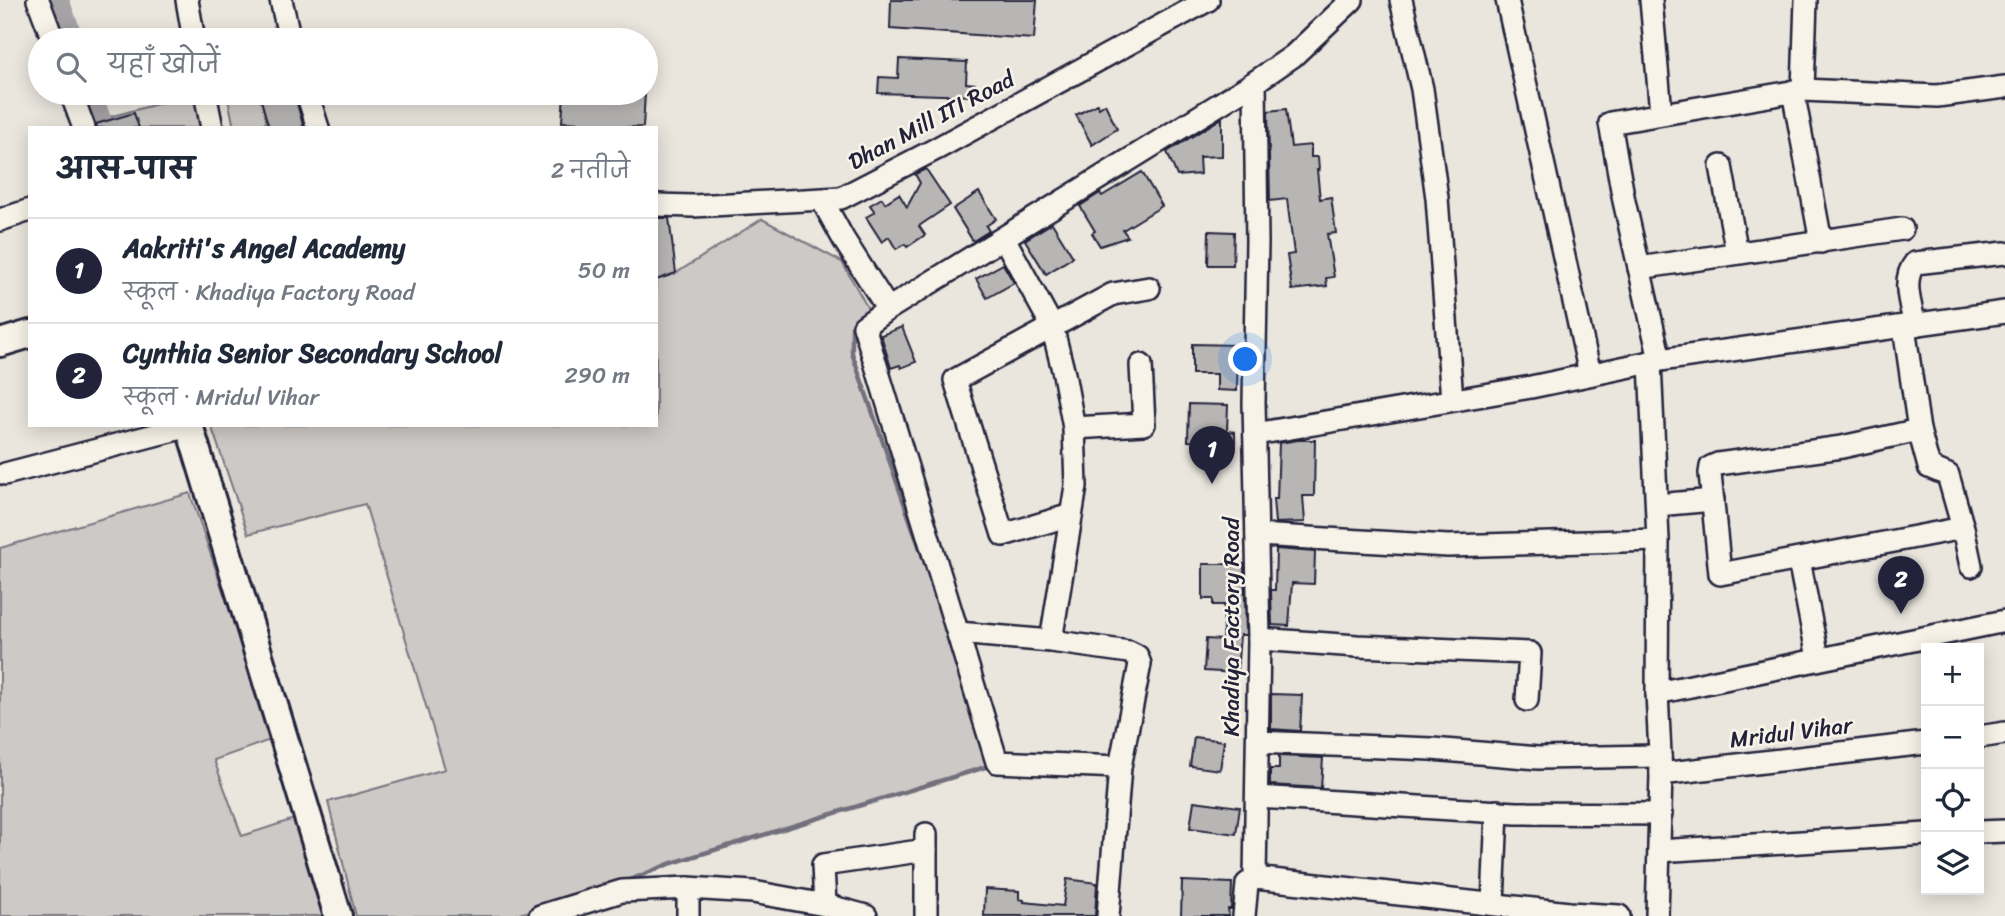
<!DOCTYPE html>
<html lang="hi">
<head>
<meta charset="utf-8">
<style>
	:root { --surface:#fff; --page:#f6f6f7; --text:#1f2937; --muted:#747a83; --line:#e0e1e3; --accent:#22223b }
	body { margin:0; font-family:Sriracha,"Playpen Sans Deva",sans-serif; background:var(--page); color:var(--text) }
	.controls { position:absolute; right:21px; bottom:21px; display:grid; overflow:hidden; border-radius:0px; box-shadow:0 4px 18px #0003 }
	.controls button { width:63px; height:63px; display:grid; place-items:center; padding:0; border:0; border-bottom:2px solid var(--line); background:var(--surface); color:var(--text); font:35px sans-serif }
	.you { position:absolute; left:1246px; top:360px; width:24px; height:24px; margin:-18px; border:5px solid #fff; border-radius:50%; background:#1a73e8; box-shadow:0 0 0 10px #1a73e833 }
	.badge { display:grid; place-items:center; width:46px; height:46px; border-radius:50%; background:var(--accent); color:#fff; font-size:23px; font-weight:700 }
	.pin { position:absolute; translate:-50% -58px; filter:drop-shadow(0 2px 4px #0008) }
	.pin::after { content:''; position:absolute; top:37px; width:24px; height:21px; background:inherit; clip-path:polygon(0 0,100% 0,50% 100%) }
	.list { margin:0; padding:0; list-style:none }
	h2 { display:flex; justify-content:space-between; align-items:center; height:91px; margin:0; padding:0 28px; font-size:30px }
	h2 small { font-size:23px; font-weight:400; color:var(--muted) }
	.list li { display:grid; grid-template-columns:46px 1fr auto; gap:21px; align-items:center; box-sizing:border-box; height:105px; padding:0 28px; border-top:2px solid var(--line) }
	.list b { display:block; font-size:26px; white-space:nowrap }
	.list p { margin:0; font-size:23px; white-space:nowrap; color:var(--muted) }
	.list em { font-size:23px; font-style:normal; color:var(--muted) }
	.icon { flex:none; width:38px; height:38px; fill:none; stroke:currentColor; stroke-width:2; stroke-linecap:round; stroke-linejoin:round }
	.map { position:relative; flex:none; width:2005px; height:916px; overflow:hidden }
	.search { position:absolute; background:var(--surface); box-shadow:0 4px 18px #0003; left:28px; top:28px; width:630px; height:77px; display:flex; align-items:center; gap:18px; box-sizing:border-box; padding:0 24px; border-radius:38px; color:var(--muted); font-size:26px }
	.panel { position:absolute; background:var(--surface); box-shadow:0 4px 18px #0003; left:28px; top:126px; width:630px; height:301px; border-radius:0px }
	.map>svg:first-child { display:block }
	.green { fill:#cdc9c6; stroke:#787680; stroke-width:2 }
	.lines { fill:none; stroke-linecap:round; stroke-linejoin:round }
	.stream { stroke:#716f7b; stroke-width:4.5 }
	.canal { stroke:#a6a3a6; stroke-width:18 }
	.building { fill:#b8b6b5; stroke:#22223b; stroke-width:2 }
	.minor-casing { stroke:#22223b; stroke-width:26 }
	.major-casing { stroke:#22223b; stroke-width:32 }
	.minor { stroke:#f7f3e8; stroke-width:21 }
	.major { stroke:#f7f3e8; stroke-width:26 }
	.labels { text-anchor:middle; stroke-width:5; stroke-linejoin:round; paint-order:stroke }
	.street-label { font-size:23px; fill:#22223b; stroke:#f7f3e8 }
</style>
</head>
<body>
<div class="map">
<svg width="2005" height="916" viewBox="0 0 2005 916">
	<rect width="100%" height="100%" fill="#eae6de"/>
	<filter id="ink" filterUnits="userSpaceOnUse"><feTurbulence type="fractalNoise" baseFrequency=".0143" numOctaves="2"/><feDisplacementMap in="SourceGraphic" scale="14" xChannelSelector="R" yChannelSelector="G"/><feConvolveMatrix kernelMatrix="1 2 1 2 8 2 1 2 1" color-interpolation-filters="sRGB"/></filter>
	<g filter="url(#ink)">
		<g class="green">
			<path d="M198,93L207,128H112L109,117Z"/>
			<path d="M248,93H259L267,122L249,128H234L228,98Z"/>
			<path d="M762,219L842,262L870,312L852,327V353L951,636L989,766L670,864L592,895L511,916H356L328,802L445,769L365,504L248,534L211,425H656V280L676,273Z"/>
			<path d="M190,493L273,739L214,760L242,836L297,818L329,916H0V548Z"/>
		</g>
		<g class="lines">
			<g class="stream">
				<path d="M859,321L852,326V353L926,566"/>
				<path d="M625,882L669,864L989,766L987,761"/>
			</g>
			<g class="canal">
				<path d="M60,0L75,40"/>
				<path d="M93,93L105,128"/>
			</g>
		</g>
		<g class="building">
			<path d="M891,0H1037L1034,39L890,29Z"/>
			<path d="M899,59L967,62L966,83L975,84L974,96L878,93L879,77L898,78Z"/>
			<path d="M259,93H294L304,128H269Z"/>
			<path d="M564,93H645L643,127L600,128V124L562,122Z"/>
			<path d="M1097,104L1099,108L1105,104L1117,129L1092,145L1076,115Z"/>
			<path d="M1286,109L1291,147L1311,145V157H1318L1319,170H1317L1320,199L1331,197L1336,233L1327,234L1334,277L1326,278L1327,286L1292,290L1287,255L1294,254L1287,199L1270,201L1268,111Z"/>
			<path d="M134,113L139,128H97L96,124Z"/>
			<path d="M1222,118V156L1199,157L1200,174L1177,176L1167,152Z"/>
			<path d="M926,169L950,205L919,226L925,235L907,247L905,244L896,249L889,237L882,242L866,217L875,212L870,205L882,198L885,203L899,194L907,207L920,183L915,174Z"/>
			<path d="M1142,172L1162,206L1123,230L1128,237L1100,246L1092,233L1095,231L1080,206L1100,193L1102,196Z"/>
			<path d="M979,192L996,219L986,226L989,231L973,241L953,209Z"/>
			<path d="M656,218H669L676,273L656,280Z"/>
			<path d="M1052,223L1073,257L1046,274L1025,240Z"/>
			<path d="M1209,231L1234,232L1233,265H1208Z"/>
			<path d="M1003,264L1014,283L987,298L976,279Z"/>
			<path d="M902,327L916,362L901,368L900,365L891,368L881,335Z"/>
			<path d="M1192,344L1238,345L1237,391L1217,390V374H1192Z"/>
			<path d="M1189,404L1228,405L1227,431L1235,432V445L1227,444L1226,463L1217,442L1188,441Z"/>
			<path d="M1298,440H1315L1314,496H1303L1305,522L1275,523L1273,499H1277L1279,443Z"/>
			<path d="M1276,549L1315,552L1314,584L1292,583L1289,626L1272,625L1271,593V590H1275Z"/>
			<path d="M1203,564H1244L1246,635H1240L1237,673L1204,671L1206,639L1223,640L1224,605H1213V599H1203Z"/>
			<path d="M1271,694L1302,695L1300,731L1271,729Z"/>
			<path d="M1194,737L1224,741L1220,770L1190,766Z"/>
			<path d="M1279,756L1323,758L1321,788L1270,785V769H1279Z"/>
			<path d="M1194,801L1240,807L1236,834L1190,828Z"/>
			<path d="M1067,879L1097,883L1095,916H984L985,889L1019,891V899L1024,900V902L1063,906Z"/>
			<path d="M1182,881L1232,883L1231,909H1228L1229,916H1181Z"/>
		</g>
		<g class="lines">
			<defs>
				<g id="minor">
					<path d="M38,0L53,40"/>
					<path d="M187,0L194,40"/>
					<path d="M281,0L290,40"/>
					<path d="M1401,0L1422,89L1437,198L1452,400"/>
					<path d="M1507,0L1590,374"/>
					<path d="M1651,0L1661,113"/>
					<path d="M1803,90L1806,0"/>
					<path d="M1793,91L1821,242"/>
					<path d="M71,93L84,128"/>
					<path d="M205,93L212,128"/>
					<path d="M307,93L318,128"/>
					<path d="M1721,166L1737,253"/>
					<path d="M822,200L844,240L888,309L1255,82L1293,56L1352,0"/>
					<path d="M656,205L693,206L841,198L936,149L1208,0"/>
					<path d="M0,220L30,210"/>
					<path d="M1004,238L1052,326L1064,374L1074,428L1076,486L1051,641"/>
					<path d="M1639,268L1902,229"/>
					<path d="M888,309L864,326L997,762L1120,767"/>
					<path d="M1915,325C1911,306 1901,280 1915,263L2005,253"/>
					<path d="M1904,327L1919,430L1842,447L1718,464L1711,467L1710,473L1720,574L1963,528L1971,566"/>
					<path d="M1660,360L1624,201L1610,123L1803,90L1937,96L2005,87"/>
					<path d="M1650,362L1658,540L1657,693L1661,774L1657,916"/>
					<path d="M1074,428L1144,424L1141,365"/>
					<path d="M1919,430L1929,467L1948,475L1963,528"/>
					<path d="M1255,434L1531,387L1660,360L2005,312"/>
					<path d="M5,474L189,426"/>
					<path d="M1657,505L1713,500"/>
					<path d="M1071,515L1003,535L955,380L1113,294L1149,288"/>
					<path d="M1257,535L1448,546L1658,540"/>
					<path d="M1799,560L1818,658"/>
					<path d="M958,633L1051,641L1129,652L1137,656L1140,664L1120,767L1108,916"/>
					<path d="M1259,639L1357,646L1530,653L1527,700"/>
					<path d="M1657,693L2005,621"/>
					<path d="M1979,737L2005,733"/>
					<path d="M1258,742L1432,749L1538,758L1660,756"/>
					<path d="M1661,774L1926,743"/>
					<path d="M1257,797L1516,813L1661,814"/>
					<path d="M1979,832L2005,831"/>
					<path d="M926,834V916"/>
					<path d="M1659,851L1926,834"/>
					<path d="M1255,878L1569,913L1619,916"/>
					<path d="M1493,904L1497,811"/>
					<path d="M825,905L823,865L926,850"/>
					<path d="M540,916L622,891L688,888L753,892L825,905L866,916"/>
					<path d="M688,916V888"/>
					<path d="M1244,916L1247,884L1255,878L1259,639L1254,403L1257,242L1255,82"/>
				</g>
				<g id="major">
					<path d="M0,343L30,334"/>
					<path d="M189,425L338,916"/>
				</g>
			</defs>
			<use href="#minor" class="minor-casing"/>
			<use href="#major" class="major-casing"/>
			<use href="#minor" class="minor"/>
			<use href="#major" class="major"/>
		</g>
	</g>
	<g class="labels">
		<g class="street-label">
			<text transform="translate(931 120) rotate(-28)" y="8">Dhan Mill ITI Road</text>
			<text transform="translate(1231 627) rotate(-90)" y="8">Khadiya Factory Road</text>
			<text transform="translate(1791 732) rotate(-7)" y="8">Mridul Vihar</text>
		</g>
	</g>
</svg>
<div class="controls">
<button>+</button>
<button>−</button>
<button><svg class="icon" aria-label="locate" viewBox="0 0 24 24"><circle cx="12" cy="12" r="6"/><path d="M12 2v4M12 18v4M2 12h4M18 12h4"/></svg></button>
<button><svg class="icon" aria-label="layers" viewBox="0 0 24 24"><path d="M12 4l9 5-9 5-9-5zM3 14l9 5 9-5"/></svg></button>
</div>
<div class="you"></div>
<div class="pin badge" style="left:1212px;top:484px">1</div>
<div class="pin badge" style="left:1901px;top:614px">2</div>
<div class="search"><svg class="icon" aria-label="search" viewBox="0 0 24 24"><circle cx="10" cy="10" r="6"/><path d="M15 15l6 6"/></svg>यहाँ खोजें</div>
<section class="panel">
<h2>आस-पास<small>2 नतीजे</small></h2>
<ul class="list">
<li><span class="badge">1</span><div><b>Aakriti's Angel Academy</b><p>स्कूल · Khadiya Factory Road</p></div><em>50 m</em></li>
<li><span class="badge">2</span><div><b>Cynthia Senior Secondary School</b><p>स्कूल · Mridul Vihar</p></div><em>290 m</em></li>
</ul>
</section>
</div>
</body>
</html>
